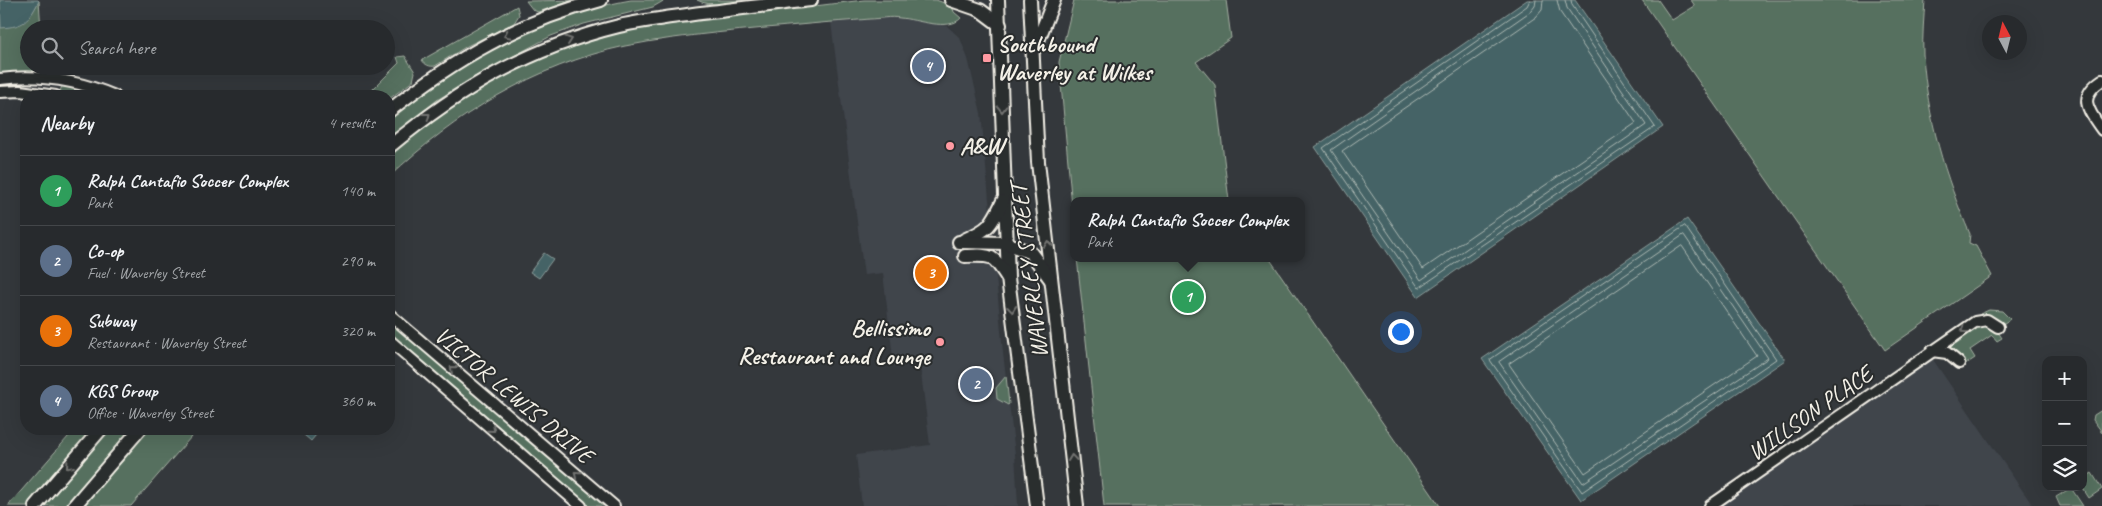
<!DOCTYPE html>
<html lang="en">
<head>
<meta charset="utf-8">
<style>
	:root { --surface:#272a2d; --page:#333639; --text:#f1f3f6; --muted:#a4a7aa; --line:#434649; --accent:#8abfa5 }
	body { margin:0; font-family:Caveat,sans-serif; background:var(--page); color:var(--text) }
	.controls { position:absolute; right:15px; bottom:15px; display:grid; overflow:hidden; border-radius:10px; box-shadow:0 5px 20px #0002 }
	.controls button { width:45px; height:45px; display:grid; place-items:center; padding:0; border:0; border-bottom:1px solid var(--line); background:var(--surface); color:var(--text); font:25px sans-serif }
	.compass { position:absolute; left:1982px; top:15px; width:45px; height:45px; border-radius:50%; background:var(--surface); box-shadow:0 5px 20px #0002; rotate:353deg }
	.you { position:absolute; left:1400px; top:331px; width:18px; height:18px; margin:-12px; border:4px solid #fff; border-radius:50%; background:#1a73e8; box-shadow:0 0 0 8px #1a73e833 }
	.badge { display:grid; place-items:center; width:32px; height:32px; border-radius:50%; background:var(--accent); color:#fff; font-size:16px; font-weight:700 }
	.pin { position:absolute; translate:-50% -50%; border:2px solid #fff; box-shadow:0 1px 5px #0006 }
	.popup { position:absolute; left:1070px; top:197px; width:235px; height:65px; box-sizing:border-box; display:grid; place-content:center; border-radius:10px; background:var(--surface); filter:drop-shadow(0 1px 4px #0005); font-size:16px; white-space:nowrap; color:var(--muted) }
	.popup b { font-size:19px; color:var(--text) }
	.popup::after { content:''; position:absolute; left:50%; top:100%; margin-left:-10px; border:10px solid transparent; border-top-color:var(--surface) }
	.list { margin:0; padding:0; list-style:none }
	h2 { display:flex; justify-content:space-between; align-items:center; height:65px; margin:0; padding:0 20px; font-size:21px }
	h2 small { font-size:16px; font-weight:400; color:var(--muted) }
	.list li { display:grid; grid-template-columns:32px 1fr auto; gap:15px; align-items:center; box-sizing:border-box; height:70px; padding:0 20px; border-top:1px solid var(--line) }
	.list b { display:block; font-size:19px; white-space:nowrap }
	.list p { margin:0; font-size:16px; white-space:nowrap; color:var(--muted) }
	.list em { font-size:16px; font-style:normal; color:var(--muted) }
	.icon { flex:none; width:28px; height:28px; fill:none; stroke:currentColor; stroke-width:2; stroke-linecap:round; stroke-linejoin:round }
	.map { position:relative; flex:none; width:2102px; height:506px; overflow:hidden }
	.search { position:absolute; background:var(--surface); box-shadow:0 5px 20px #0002; left:20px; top:20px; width:375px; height:55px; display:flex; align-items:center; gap:12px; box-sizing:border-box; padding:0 18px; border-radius:28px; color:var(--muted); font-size:19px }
	.panel { position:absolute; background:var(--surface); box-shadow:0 5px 20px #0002; left:20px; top:90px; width:375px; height:345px; border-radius:20px }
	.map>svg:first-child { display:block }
	.built { fill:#40454c }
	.green { fill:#56705e; stroke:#a5b0a3 }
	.water { fill:#456466; stroke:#8b9c9a }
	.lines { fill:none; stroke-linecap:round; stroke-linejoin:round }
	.shore { stroke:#aeb9b4; stroke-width:1 }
	.minor-casing { stroke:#f4f1e8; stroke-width:14 }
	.major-casing { stroke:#f4f1e8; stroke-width:16 }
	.minor { stroke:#2a2d2e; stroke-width:10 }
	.major { stroke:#2a2d2e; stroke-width:12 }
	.oneway { stroke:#71726f }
	.poi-dot { fill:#ff9aa2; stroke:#2a2d2e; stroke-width:2 }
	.labels { text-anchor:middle; stroke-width:4; stroke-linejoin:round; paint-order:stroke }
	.poi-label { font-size:24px; font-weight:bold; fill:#f4f1e8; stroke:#2a2d2e; text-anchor:start }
	.street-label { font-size:24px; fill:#f4f1e8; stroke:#2a2d2e }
</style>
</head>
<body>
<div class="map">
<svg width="2102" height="506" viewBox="0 0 2102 506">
	<rect width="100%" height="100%" fill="#34383c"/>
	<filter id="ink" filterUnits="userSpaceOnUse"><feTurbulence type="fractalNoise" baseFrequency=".02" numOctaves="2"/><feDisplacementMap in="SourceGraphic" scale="10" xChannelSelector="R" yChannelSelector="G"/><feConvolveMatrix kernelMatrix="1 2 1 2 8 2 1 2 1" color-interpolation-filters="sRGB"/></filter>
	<g filter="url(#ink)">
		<g class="built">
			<path d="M898,17L947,26L960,38L968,59L981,113L1003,353L1015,454L1018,506H862L856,455L930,445L920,365L894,366L883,273L864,275L831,22Z"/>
			<path d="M1929,354L2033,506H1710Z"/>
		</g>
		<g class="green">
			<path d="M0,0L32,13L39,1L41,29H29V66H47L55,80L0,79Z"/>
			<path d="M575,0L538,12L533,10L526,1Z"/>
			<path d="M631,0H665L653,7L584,24L551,36L469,80L437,100L389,139V116C414,98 439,76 467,61C517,32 574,10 631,0Z"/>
			<path d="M697,0H749C732,2 712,8 697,0Z"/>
			<path d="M864,0H936L952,6L954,12L961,18C949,32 916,19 900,18C890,16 879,19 870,19C849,21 829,22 809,24C747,30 686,34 625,46C536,65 454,115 389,177V156L420,128L457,101L513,70L593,38L642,27Z"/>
			<path d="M1074,0H1226L1231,38L1196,62L1215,85L1229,201H1074V229L1059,62Z"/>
			<path d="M1642,0H1658L1672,20L1695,6L1691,0H1925C1924,18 1922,36 1923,54C1927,117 1945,177 1970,234L1969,243L1976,246L1992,276L1885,350Z"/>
			<path d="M517,6L519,15L514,23L467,46L435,66C430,67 425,65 422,60Z"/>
			<path d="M405,56L415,72L413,81L389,99V96H366L399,63L397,57Z"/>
			<path d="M64,81L115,96H58Z"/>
			<path d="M1077,258H1269L1440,506H1104Z"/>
			<path d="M1989,310L2002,311L2010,319L2000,326L1992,317L1980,315V314Z"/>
			<path d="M396,319L614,506H581L389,340V328Z"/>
			<path d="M1984,324L1998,332L2002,338L1997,341L1992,335L1970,350L1975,358L1966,364L1956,353L1948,348V344L1976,325Z"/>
			<path d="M1006,376L1009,404L1008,405L997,399L996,388Z"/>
			<path d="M2102,410V432L2093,420L2094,415Z"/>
			<path d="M75,429H198L131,506H8Z"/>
			<path d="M2092,473L2102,489L2089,498L2082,487L2083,479Z"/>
			<path d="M2071,488L2083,506H2060L2056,497Z"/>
		</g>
		<g class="water">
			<path d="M0,0H38L39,1C28,22 25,26 1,28Z"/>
			<path d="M1527,0H1575L1663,127L1418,297L1315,147Z"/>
			<path d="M1687,219L1785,360L1581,500L1482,359Z"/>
			<path d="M544,253L553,259L539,278L530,272Z"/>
			<path d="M297,429H318L320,430L311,441Z"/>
		</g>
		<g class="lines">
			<g class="shore">
				<path d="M1530,0L1527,6L1323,148L1419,288L1655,127L1572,5L1571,0"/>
				<path d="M1536,0L1535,6L1531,11L1331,150L1421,280L1646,125L1567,8L1565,0"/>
				<path d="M1543,0L1542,10L1536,17L1342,151L1423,269L1636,123L1560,12L1557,0"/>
				<path d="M1685,226L1776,359L1582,492L1490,360Z"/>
				<path d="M1684,235L1768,358L1583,483L1499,362Z"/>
				<path d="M1682,246L1757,356L1585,473L1509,364Z"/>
			</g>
			<defs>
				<g id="minor">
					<path d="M0,79C39,74 79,81 115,96"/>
					<path d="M2102,80C2077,97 2088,110 2102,130"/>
					<path d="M0,92L20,91L56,96"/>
					<path d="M389,314L614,506"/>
					<path d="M389,340L581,506"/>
					<path d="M1932,351L1947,353L1959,363"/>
					<path d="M1710,506L1975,322L1987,320L1998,327"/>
				</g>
				<g id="major">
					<path d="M951,0L980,10L1000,25"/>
					<path d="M998,0L1008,278L1037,506"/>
					<path d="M1030,0L1038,162L1077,506"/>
					<path d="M1035,48L1054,0"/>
					<path d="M389,111C454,59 520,21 601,0"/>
					<path d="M389,147C459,89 529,48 619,26C645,20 674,17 701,13C738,9 774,4 811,0"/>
					<path d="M964,240C989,229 991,226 1003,201"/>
					<path d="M959,242L1006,243L1031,253L1051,280"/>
					<path d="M965,256C992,255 992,254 1007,277"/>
					<path d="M35,506L101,429"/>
					<path d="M74,506L140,429"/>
				</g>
			</defs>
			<use href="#minor" class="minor-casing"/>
			<use href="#major" class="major-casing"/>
			<use href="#minor" class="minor"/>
			<use href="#major" class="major"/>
		</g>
		<defs><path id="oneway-chevron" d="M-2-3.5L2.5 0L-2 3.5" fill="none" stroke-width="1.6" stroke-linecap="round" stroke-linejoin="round" transform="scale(1.25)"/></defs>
		<g class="oneway">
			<use href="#oneway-chevron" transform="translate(507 35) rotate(154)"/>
			<use href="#oneway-chevron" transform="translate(569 40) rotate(-19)"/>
			<use href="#oneway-chevron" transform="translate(1002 109) rotate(89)"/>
			<use href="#oneway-chevron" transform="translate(427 116) rotate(-37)"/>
			<use href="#oneway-chevron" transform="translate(1048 244) rotate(-97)"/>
			<use href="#oneway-chevron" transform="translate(1012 309) rotate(83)"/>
			<use href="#oneway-chevron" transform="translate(1964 330) rotate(146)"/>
			<use href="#oneway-chevron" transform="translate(453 369) rotate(-139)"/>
			<use href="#oneway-chevron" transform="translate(492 429) rotate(41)"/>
			<use href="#oneway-chevron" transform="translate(1072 458) rotate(-96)"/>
			<use href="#oneway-chevron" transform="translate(69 466) rotate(131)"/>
			<use href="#oneway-chevron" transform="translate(577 474) rotate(-140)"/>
		</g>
	</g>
	<g class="poi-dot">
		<rect x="982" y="53" width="10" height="10" rx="2.5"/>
		<circle cx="950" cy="146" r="5"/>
		<circle cx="940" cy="342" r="5"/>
	</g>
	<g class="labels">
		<g class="poi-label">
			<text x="997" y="52">Southbound<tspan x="997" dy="28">Waverley at Wilkes</tspan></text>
			<text x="960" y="154">A&amp;W</text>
			<text x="930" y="336" text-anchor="end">Bellissimo<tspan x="930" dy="28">Restaurant and Lounge</tspan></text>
		</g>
		<g class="street-label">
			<text transform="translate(1029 271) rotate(-97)" y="8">WAVERLEY STREET</text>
			<text transform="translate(514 395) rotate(40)" y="8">VICTOR LEWIS DRIVE</text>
			<text transform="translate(1810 413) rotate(-35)" y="8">WILLSON PLACE</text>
		</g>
	</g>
</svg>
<div class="controls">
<button>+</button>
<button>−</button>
<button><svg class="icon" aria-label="layers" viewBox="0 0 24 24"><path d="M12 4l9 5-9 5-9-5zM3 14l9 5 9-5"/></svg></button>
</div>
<svg class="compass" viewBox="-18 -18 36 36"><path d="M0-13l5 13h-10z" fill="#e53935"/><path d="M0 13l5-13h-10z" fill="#a4a7aa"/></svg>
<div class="you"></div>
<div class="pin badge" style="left:1188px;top:297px;background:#2e9e5b">1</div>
<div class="popup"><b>Ralph Cantafio Soccer Complex</b>Park</div>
<div class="pin badge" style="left:976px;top:384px;background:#5c6f8a">2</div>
<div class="pin badge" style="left:931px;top:273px;background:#e8710a">3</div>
<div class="pin badge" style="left:928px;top:66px;background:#5c6f8a">4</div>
<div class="search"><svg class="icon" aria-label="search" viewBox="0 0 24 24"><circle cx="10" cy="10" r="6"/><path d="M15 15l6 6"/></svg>Search here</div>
<section class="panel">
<h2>Nearby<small>4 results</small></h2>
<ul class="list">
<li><span class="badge" style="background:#2e9e5b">1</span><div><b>Ralph Cantafio Soccer Complex</b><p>Park</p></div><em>140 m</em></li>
<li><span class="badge" style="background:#5c6f8a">2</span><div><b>Co-op</b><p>Fuel · Waverley Street</p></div><em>290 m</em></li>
<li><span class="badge" style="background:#e8710a">3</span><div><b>Subway</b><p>Restaurant · Waverley Street</p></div><em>320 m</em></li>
<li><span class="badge" style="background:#5c6f8a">4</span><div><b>KGS Group</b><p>Office · Waverley Street</p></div><em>360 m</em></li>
</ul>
</section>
</div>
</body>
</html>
